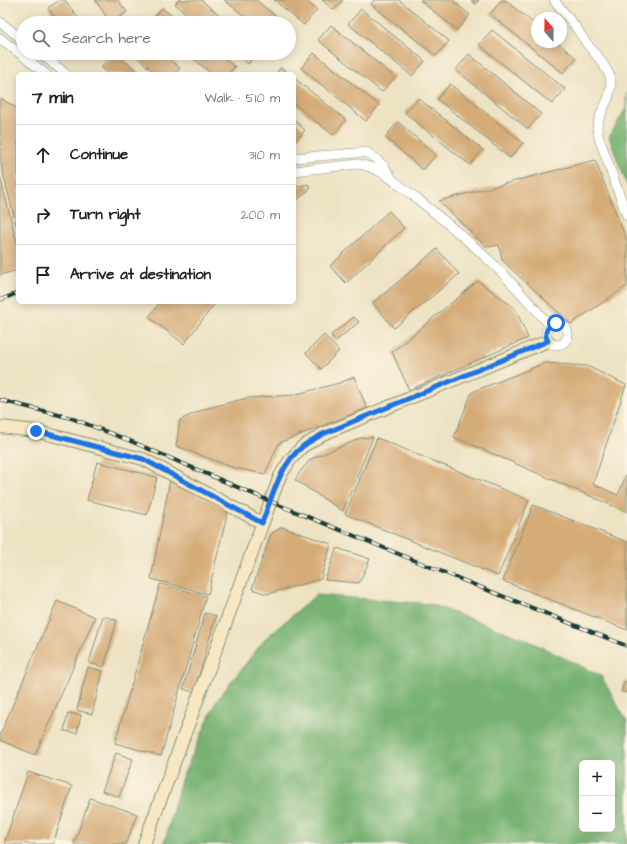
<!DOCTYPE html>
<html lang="en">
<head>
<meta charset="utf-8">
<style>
	:root { --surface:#fff; --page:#f6f6f6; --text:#222; --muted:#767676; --line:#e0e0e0 }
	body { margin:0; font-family:"Architects Daughter",sans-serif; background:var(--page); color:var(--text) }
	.controls { position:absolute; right:12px; bottom:12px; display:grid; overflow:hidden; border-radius:6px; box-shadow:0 2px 10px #0003 }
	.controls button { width:36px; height:36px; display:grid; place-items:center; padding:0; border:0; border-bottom:1px solid var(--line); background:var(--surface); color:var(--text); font:20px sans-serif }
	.compass { position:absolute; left:531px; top:12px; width:36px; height:36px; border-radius:50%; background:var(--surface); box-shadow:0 2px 10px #0003; rotate:340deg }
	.stop { position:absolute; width:12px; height:12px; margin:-9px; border:3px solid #1a73e8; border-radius:50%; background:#fff }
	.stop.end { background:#1a73e8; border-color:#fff; box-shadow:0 1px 4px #0008 }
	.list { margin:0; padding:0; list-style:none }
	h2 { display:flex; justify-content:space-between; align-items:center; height:52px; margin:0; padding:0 16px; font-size:17px }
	h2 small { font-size:13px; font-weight:400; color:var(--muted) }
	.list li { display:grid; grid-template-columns:26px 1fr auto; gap:12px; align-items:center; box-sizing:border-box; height:60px; padding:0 16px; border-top:1px solid var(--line) }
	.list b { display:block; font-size:15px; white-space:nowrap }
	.list em { font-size:13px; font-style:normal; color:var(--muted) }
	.icon { flex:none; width:22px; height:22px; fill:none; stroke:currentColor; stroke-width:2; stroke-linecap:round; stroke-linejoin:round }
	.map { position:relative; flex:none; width:627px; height:844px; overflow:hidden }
	.search { position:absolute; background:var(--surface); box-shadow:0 2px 10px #0003; left:16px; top:16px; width:280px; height:44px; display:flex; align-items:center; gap:10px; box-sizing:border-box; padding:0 14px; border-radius:22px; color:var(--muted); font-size:15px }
	.panel { position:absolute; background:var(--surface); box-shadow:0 2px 10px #0003; left:16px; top:72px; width:280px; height:232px; border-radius:6px }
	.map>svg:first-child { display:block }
	.forest { fill:#77b272; stroke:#4b7853; fill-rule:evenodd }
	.building { fill:#d5ac78 }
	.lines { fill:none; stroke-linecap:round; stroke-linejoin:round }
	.street-casing { stroke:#86907b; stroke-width:10 }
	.secondary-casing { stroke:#86907b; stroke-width:14 }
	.street { stroke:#fff; stroke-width:9 }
	.secondary { stroke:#f7e8c3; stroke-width:12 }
	.rail-casing { stroke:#1f3d34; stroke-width:4 }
	.rail { stroke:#fcf5e5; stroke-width:2.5; stroke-dasharray:8; stroke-linecap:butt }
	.route { stroke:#1a73e8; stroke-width:5 }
</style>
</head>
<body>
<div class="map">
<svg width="627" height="844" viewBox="0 0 627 844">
	<rect width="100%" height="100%" fill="#fcf5e5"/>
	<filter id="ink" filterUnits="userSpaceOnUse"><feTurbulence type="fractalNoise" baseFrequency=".025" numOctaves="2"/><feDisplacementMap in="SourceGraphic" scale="8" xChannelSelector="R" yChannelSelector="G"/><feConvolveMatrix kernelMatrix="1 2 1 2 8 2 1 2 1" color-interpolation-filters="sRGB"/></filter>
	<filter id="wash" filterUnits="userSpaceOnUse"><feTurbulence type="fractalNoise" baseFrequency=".012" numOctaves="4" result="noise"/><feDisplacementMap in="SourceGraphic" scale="16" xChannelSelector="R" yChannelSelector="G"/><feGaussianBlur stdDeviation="0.9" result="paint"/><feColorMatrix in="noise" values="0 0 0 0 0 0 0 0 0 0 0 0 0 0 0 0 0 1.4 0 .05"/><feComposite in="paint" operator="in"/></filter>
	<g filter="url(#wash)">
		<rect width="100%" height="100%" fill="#ede2c2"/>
		<g class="forest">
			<path d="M627,93V185L609,137L626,108Z"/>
			<path d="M316,595L430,604L525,639L601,676L627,722V844H164L181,780L217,700L266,638ZM582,763H612V829H582Z"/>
		</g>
		<g id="blocks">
			<g class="building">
				<path d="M60,0H65L82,23H59L48,8Z"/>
				<path d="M95,0H118L127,12L111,23Z"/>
				<path d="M179,0H201L229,23H198L175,4Z"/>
				<path d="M224,0H256L284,23H253Z"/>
				<path d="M274,0H305L317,10L304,25Z"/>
				<path d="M322,0H343L334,10Z"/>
				<path d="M374,0H399L449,41L436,56L371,4Z"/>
				<path d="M420,0H452L470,15L457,30Z"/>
				<path d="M471,0H479L476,4Z"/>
				<path d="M502,0H505L537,26V42H557L576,58L563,73L490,14Z"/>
				<path d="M162,8L181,23H149Z"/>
				<path d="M361,9L425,61L412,76L348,24Z"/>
				<path d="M331,25L395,77L382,92L318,40Z"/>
				<path d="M492,30L565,89L552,104L479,45Z"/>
				<path d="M114,53H116L140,74H109L101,67Z"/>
				<path d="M132,53H162L180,68L175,74H156Z"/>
				<path d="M186,53H218L235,67L228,74H212Z"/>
				<path d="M234,53H257L248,64Z"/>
				<path d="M314,53L379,105L366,121L301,68Z"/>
				<path d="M469,54L541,114L528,129L456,70Z"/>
				<path d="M281,68L289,74H276Z"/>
				<path d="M294,78L346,120L333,135L294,104Z"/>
				<path d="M450,84L523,143L510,158L437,99Z"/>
				<path d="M418,98L483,150L470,165L405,113Z"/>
				<path d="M0,99H2L18,109V232L0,161Z"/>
				<path d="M294,120L305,130L294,143Z"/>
				<path d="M398,122L436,155L423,170L385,137Z"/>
				<path d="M595,160L627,241V286L571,324L502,260L499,245L486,247L439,201Z"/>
				<path d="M0,176L18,247V270L0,275Z"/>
				<path d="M308,184L310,189L294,203V187Z"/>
				<path d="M389,211L404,228L346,283L330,266Z"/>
				<path d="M437,249L459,274L394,328L373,303Z"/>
				<path d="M478,281L515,308L528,338L409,390L392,352Z"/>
				<path d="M160,302H216L184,344L149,317Z"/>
				<path d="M354,317L359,322L336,341L331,335Z"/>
				<path d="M324,335L339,351L321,369L306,353Z"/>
				<path d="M545,363L587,366L626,385L593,484L618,495L627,473V512L454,437L472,392Z"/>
				<path d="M354,377L367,408L279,443L265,474L234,468L176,446L180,420L204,409L247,398L293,395L339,383Z"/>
				<path d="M373,437L343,511L295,480L300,472L311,459L361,438Z"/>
				<path d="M377,438L529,500L498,576L345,514Z"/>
				<path d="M97,462L157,477L147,515L87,500Z"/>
				<path d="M170,480L228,510L208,594L151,579Z"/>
				<path d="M533,505L627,542V630L503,581Z"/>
				<path d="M282,527L331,544L321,579L267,594L252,589L271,534Z"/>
				<path d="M337,548L370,559L359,583L325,580Z"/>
				<path d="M160,584L206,596L161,756L115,743Z"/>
				<path d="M57,601L95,617L35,755L0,740V735Z"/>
				<path d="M205,613L216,616L194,692L183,689Z"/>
				<path d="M103,616L117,620L104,667L89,663Z"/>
				<path d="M88,667L103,671L92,714L77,710Z"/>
				<path d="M625,681L627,682V693L621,691Z"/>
				<path d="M68,713L81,715L77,733L64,731Z"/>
				<path d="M116,753L133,759L119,797L102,791Z"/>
				<path d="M28,772L72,786L53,844H4Z"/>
				<path d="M90,798L137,814L126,844H74Z"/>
			</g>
		</g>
	</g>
	<g filter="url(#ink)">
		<use href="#blocks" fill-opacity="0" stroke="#86907b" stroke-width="1"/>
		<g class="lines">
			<defs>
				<g id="street">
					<path d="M554,0L575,26L587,44L602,62L610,76L611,87L608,99L600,116L597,126L598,135L627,216"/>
					<path d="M0,22L23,40"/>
					<path d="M0,38L46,74"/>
					<path d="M40,53L66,74"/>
					<path d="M294,158L367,152L384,166L391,177"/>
					<path d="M294,171L358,164C380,167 397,184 415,197C441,218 468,240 492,263C512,282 531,305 550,325"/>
					<circle cx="557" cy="334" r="11"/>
				</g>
				<g id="secondary">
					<path d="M0,427L36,431L143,459L262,523"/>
					<path d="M144,844L280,476L290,460L302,447L323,434L548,341"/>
				</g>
			</defs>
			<use href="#street" class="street-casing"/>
			<use href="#secondary" class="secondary-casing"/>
			<use href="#street" class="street"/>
			<use href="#secondary" class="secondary"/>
			<defs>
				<g id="rail">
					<path d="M0,300L18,293"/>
					<path d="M0,400L71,418L128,440L279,505L455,577L627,646"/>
				</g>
			</defs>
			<use href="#rail" class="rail-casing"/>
			<use href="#rail" class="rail"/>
		</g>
	</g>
	<g class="lines" filter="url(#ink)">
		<path class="route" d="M36,431L143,459L262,523C272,497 280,465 302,447C308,442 316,438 323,434L548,341C543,333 547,325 556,323"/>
	</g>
</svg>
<div class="controls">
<button>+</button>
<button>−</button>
</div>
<svg class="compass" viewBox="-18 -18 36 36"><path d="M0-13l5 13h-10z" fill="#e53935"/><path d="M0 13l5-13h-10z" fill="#767676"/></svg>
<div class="stop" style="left:556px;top:323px"></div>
<div class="stop end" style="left:36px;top:431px"></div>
<div class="search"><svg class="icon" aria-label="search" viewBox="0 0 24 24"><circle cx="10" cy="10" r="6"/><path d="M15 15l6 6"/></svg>Search here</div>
<section class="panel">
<h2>7 min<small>Walk · 510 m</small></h2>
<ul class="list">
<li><svg class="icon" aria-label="ahead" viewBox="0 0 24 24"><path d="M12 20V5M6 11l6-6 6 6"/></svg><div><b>Continue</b></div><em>310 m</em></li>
<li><svg class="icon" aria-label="right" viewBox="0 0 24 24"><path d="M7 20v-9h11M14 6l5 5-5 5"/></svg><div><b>Turn right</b></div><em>200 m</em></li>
<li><svg class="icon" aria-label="arrive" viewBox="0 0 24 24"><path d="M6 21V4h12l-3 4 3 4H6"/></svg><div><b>Arrive at destination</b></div></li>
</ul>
</section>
</div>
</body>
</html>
